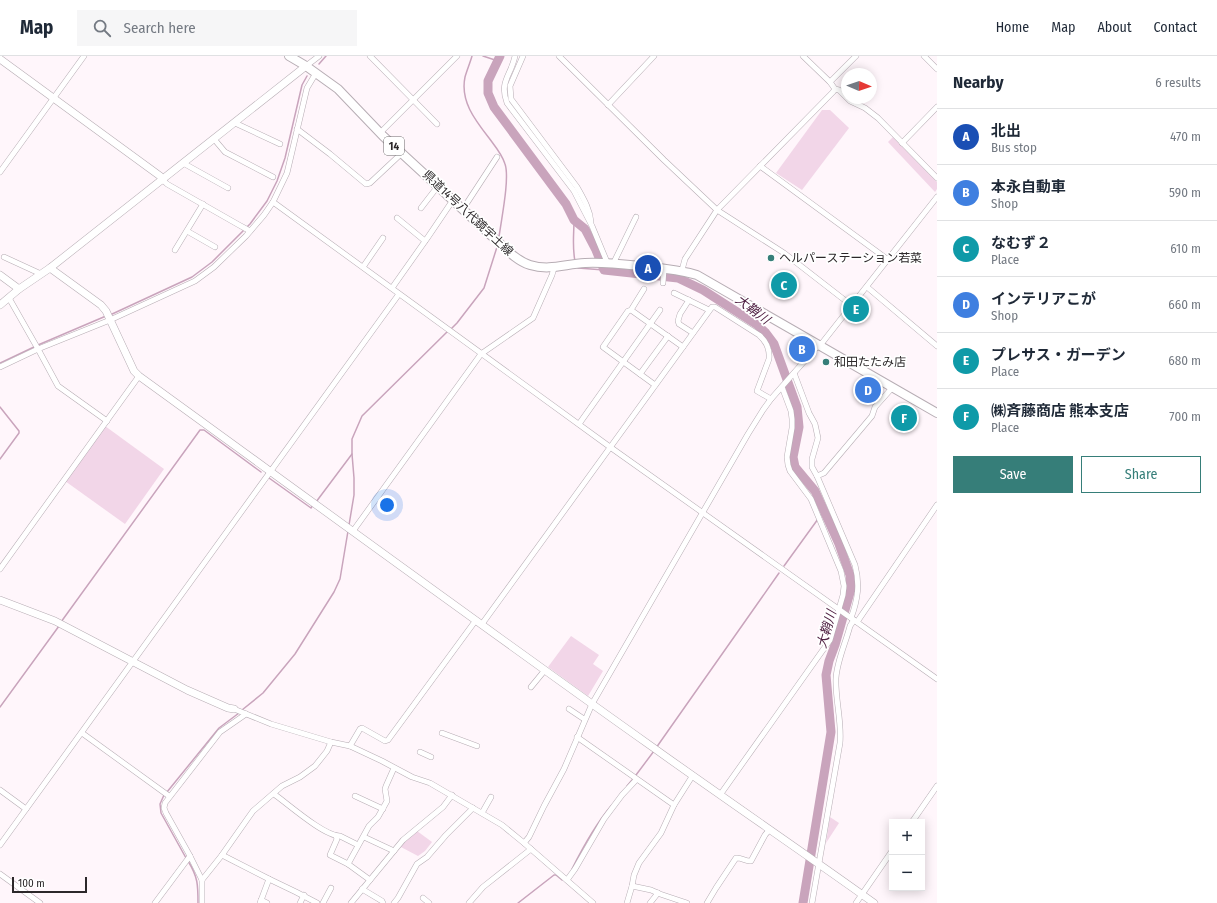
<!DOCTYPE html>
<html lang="en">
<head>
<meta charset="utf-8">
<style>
	:root { --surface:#fff; --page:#f6f6f7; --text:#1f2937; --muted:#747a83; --line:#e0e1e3; --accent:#367e79 }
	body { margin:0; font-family:"Fira Sans Condensed","Noto Sans JP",sans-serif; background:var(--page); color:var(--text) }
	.controls { position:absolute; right:12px; bottom:12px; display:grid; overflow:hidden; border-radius:0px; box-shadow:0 2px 10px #0003 }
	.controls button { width:36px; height:36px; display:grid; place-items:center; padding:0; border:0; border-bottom:1px solid var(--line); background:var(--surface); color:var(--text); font:20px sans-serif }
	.compass { position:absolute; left:841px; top:12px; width:36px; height:36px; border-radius:50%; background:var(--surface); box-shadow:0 2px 10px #0003; rotate:92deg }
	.scale { position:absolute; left:12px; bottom:10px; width:75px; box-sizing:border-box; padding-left:4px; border:2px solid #2c282a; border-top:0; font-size:11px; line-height:14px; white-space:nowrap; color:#2c282a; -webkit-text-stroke:3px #fff; paint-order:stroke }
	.you { position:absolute; left:387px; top:449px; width:14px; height:14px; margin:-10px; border:3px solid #fff; border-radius:50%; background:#1a73e8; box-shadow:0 0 0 6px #1a73e833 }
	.badge { display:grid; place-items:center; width:26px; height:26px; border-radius:50%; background:var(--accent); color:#fff; font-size:13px; font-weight:700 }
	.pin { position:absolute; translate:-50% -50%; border:2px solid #fff; box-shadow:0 1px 4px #0006 }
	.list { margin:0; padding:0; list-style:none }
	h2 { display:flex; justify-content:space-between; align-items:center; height:52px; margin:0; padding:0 16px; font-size:17px }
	h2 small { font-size:13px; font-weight:400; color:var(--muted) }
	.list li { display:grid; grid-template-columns:26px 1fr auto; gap:12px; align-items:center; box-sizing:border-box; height:56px; padding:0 16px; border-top:1px solid var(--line) }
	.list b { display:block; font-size:15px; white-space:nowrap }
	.list p { margin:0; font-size:13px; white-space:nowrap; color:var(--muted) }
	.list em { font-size:13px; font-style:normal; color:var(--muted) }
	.actions { display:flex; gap:8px; padding:12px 16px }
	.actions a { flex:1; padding:9px 0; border:1px solid var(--accent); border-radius:0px; text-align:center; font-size:14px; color:var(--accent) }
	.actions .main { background:var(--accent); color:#fff }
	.icon { flex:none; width:22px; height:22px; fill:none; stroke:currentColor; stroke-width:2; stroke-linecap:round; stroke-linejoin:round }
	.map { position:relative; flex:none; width:937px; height:847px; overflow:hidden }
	header { display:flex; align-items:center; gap:24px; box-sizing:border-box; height:56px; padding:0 20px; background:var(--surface); border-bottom:1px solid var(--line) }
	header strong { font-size:19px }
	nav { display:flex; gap:22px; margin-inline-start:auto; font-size:14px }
	.search { width:280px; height:36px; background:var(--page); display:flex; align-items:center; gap:10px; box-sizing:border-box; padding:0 14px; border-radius:0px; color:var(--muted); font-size:15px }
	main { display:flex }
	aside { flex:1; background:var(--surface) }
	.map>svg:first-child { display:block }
	.green { fill:#f2d6e8 }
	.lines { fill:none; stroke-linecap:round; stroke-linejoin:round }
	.stream { stroke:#c9a4bc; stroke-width:1.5 }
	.river { stroke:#c9a4bc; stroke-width:9 }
	.street-casing { stroke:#b7adb4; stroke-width:6 }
	.secondary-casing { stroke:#b7adb4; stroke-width:8 }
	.primary-casing { stroke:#b7adb4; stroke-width:10 }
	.street { stroke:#fff; stroke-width:5 }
	.secondary { stroke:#fff; stroke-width:7 }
	.primary { stroke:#fff; stroke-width:8 }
	.poi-dot { fill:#367e79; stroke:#fff; stroke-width:1.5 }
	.labels { text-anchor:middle; stroke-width:3.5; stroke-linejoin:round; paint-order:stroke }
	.shield { fill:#fff; stroke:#6b686a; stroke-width:1 }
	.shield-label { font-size:11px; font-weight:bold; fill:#2c282a }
	.street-label { font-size:12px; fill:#2c282a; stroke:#fff }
	.poi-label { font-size:12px; fill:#2c282a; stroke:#fff; text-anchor:start }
	.water-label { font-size:13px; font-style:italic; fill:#502143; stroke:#fff }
</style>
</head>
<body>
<header>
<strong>Map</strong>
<div class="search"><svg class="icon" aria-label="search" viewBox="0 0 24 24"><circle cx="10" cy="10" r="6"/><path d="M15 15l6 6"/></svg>Search here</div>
<nav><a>Home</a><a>Map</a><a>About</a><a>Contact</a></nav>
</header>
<main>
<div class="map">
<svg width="937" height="847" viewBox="0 0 937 847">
	<rect width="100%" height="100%" fill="#fff6fb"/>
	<g class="green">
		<path d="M822,54H830L849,72L802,134L776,117Z"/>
		<path d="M893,81L937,126V133L935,136L888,86Z"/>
		<path d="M105,370L164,413L125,468L65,425Z"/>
		<path d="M571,580L599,599L593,608L603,615L588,640L548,611Z"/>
		<path d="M830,761L839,767L826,787Z"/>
		<path d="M417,775L432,786L425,795L418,800L399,790Z"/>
	</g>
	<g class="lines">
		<g class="stream">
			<path d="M472,0C470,7 467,14 465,21C460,45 475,64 489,82C495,90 502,98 505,108C510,122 501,165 499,181"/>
			<path d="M483,0L498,5"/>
			<path d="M319,8L326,0"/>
			<path d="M574,164C574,178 572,191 575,205"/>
			<path d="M577,211L578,212L604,214"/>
			<path d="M110,259L192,221L212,206L250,168L267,145L277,125L285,102L302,29L307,20"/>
			<path d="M451,273L457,267L484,232L497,191"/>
			<path d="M38,289L106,260"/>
			<path d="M0,307L34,291"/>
			<path d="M0,351L19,375V377L0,403"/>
			<path d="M269,422L311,452L313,449"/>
			<path d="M316,446L352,398"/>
			<path d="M820,460L824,456"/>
			<path d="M349,469L354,439V422L352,398V383L362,360L448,275"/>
			<path d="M784,510L818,463"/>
			<path d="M61,566L200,374H204L261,416"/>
			<path d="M0,651L59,570"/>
			<path d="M242,654L263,637L295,598L334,536L340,523L348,475"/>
			<path d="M656,692L779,517"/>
			<path d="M636,719L654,695"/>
			<path d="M627,730L632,724"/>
			<path d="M167,736L219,672L239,657"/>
			<path d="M164,739L160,748L161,757L186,802"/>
			<path d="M188,805C198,821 198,829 198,847"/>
			<path d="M572,813C583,791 595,769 611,750"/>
			<path d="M518,847L554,819H556L562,824"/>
		</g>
		<path class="river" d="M500,0L488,25V37L494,51L566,148L574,164L585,173L596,194L604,214L678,222L703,234L756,268L765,276L774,288L797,351L799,371L793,401L795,411L815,435L839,488L850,519L851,533L835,589L829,605L826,619L831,676L803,847"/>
		<defs>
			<g id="street">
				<path d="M370,0L437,68"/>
				<path d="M515,0C511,20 499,25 507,47L574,135L592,170L607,206"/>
				<path d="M523,0L510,30L511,43L577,131C583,142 590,153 591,166"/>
				<path d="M559,0L664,104L717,154L784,197L851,249"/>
				<path d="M803,0L830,26L835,33L839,34L850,45L865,52L878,62L932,117L937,122"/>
				<path d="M924,0L937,13"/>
				<path d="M306,10L319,0"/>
				<path d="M830,26L856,0"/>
				<path d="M608,49L654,0"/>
				<path d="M235,67L280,88"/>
				<path d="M297,73L330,98L366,128L370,127L402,97"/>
				<path d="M380,77L457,0"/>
				<path d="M214,83L225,96L273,121"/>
				<path d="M902,87L937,51"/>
				<path d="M183,107L228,132"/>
				<path d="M760,110L887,203"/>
				<path d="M0,116L84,0"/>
				<path d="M163,124L167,128L239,169L250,175"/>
				<path d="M273,146L610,391L937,623"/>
				<path d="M421,152L438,130"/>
				<path d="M463,153L497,101"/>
				<path d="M397,162L425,185"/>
				<path d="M187,175L215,191"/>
				<path d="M175,194L203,148"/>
				<path d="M4,201L41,218"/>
				<path d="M616,207L615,204L636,161"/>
				<path d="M363,211L383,182"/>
				<path d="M682,214L685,203L717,154L833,36L835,33"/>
				<path d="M663,227L664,212"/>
				<path d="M867,231L937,290"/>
				<path d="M392,232L428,181L453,144"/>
				<path d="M644,233L631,254L628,255L603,291L655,329"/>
				<path d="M674,237L709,254"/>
				<path d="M9,242L38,293L58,330L107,365"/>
				<path d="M689,244L680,258L678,265L679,268L693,277"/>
				<path d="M631,254L683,291"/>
				<path d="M0,311L38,293L110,264L195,225L214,211L246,180L264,159L273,146L287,117L307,32L316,17"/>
				<path d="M794,317L809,357L815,368L818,382L812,403V411L817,420L855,509C860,528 858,543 851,562"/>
				<path d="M640,318L668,280"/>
				<path d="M579,368L660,254"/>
				<path d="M817,420L824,417L872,360L875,351L892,332"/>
				<path d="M353,475L481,298L533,262L552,219L554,212"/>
				<path d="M0,513L139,320"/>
				<path d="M857,566L937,449"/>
				<path d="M482,568L712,251H715L759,279C766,285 770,293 769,303L757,335L771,343"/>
				<path d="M531,631L545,614"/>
				<path d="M234,653L271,668L331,686L350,690L382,705L412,721L430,727L502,769L524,787L593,847"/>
				<path d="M569,653L584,663"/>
				<path d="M82,677L169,740"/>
				<path d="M442,677L477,690"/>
				<path d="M577,681L674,749"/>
				<path d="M350,690L360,673L362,672L385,685L388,684L476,564"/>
				<path d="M420,696L431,701"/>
				<path d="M0,734L26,753"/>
				<path d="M274,738C288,748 324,780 340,780L358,789"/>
				<path d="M720,739L830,584L843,539L844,530L841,515L811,443L790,415L788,409L787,401L792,372V363L791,355L782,331"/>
				<path d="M355,740L383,753"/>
				<path d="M482,757L491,741"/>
				<path d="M912,766L937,730"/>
				<path d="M336,780L337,783L330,799L348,808L370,824"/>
				<path d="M364,781L394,795"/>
				<path d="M524,787L529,781L544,750L564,713L592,648L748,378L763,354L771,343L815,293L822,287L937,141"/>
				<path d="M0,789L399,238"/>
				<path d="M222,799L269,823L296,836L317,847"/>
				<path d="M190,800L166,757L164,752L165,747L220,676L246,658"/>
				<path d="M348,808L369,770L378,761L387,745L385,733L386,730L394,712"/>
				<path d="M0,818L40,847"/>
				<path d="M202,824L222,799L248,762L253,755L282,730L300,721L315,710L327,695L331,686"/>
				<path d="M567,824L575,813L604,763L622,739L636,724"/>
				<path d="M632,830L651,834L660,838L687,847"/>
				<path d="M362,833L382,845L383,847"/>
				<path d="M423,842L429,847"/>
				<path d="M261,844L267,847"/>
				<path d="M155,847L190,800L202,824V847"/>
				<path d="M260,847L269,823"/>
				<path d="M300,847L304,839"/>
				<path d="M323,847L331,832"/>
				<path d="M351,847L403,784L443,751L452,739"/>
				<path d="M394,847L398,842L417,808L427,801L446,779L473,752"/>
				<path d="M469,847L483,831L531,793"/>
				<path d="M627,847L632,830L634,819L639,807L661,777L674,749L693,719"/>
				<path d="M650,847L658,837"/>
				<path d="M707,847L716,832L736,802C741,801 746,806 751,805L765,779L770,773"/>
				<path d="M812,847L840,687C842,665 835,643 836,622C837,605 846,586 850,570L854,564"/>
				<path d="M856,847L892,795"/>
			</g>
			<g id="secondary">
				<path d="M0,3L160,120L163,124"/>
				<path d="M50,212L101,249L106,255L134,315L139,320C310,444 479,568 651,690C725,743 800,794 874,847"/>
				<path d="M0,219L19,233"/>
				<path d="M0,249L19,233L50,212L306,10"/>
				<path d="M0,544L55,565L187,634L228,652L234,653"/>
			</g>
			<path id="primary" d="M289,0L306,10L338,33L383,80L496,184C506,193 517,205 530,209C550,215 565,208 585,207C603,206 621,208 640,210C660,212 677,213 697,219L937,357"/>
		</defs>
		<use href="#street" class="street-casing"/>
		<use href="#secondary" class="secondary-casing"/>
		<use href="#primary" class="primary-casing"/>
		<use href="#street" class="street"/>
		<use href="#secondary" class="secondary"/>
		<use href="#primary" class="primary"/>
	</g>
	<g class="poi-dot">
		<circle cx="771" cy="202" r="4"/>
		<circle cx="826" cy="306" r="4"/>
	</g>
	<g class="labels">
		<rect class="shield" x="384" y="81" width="20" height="18" rx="3"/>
		<g class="shield-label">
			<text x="394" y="94">14</text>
		</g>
		<g class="street-label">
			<text transform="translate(468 157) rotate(43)" y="4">県道14号八代鏡宇土線</text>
		</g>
		<g class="poi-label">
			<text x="779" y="206">ヘルパーステーション若菜</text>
			<text x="834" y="310">和田たたみ店</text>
		</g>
		<g class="water-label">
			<text transform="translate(753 253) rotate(37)" y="5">大鞘川</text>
			<text transform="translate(826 573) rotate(-74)" y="5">大鞘川</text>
		</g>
	</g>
</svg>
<div class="controls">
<button>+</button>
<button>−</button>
</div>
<svg class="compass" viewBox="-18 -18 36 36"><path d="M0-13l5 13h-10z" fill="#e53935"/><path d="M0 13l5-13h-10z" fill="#747a83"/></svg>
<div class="scale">100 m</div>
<div class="you"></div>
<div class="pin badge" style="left:648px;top:212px;background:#1a4fb4">A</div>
<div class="pin badge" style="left:802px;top:293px;background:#3f7fe0">B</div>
<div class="pin badge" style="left:784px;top:229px;background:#0f9aa8">C</div>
<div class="pin badge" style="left:868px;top:334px;background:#3f7fe0">D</div>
<div class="pin badge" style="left:856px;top:253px;background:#0f9aa8">E</div>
<div class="pin badge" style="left:904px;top:362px;background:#0f9aa8">F</div>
</div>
<aside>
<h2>Nearby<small>6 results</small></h2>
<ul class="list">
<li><span class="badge" style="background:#1a4fb4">A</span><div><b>北出</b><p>Bus stop</p></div><em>470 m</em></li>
<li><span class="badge" style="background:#3f7fe0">B</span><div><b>本永自動車</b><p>Shop</p></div><em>590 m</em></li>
<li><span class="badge" style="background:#0f9aa8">C</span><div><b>なむず２</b><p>Place</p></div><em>610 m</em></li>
<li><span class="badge" style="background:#3f7fe0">D</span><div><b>インテリアこが</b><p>Shop</p></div><em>660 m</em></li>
<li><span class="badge" style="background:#0f9aa8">E</span><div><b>プレサス・ガーデン</b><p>Place</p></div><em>680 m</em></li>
<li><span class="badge" style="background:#0f9aa8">F</span><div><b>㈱斉藤商店 熊本支店</b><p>Place</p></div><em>700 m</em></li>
</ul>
<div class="actions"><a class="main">Save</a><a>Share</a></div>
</aside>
</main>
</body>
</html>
